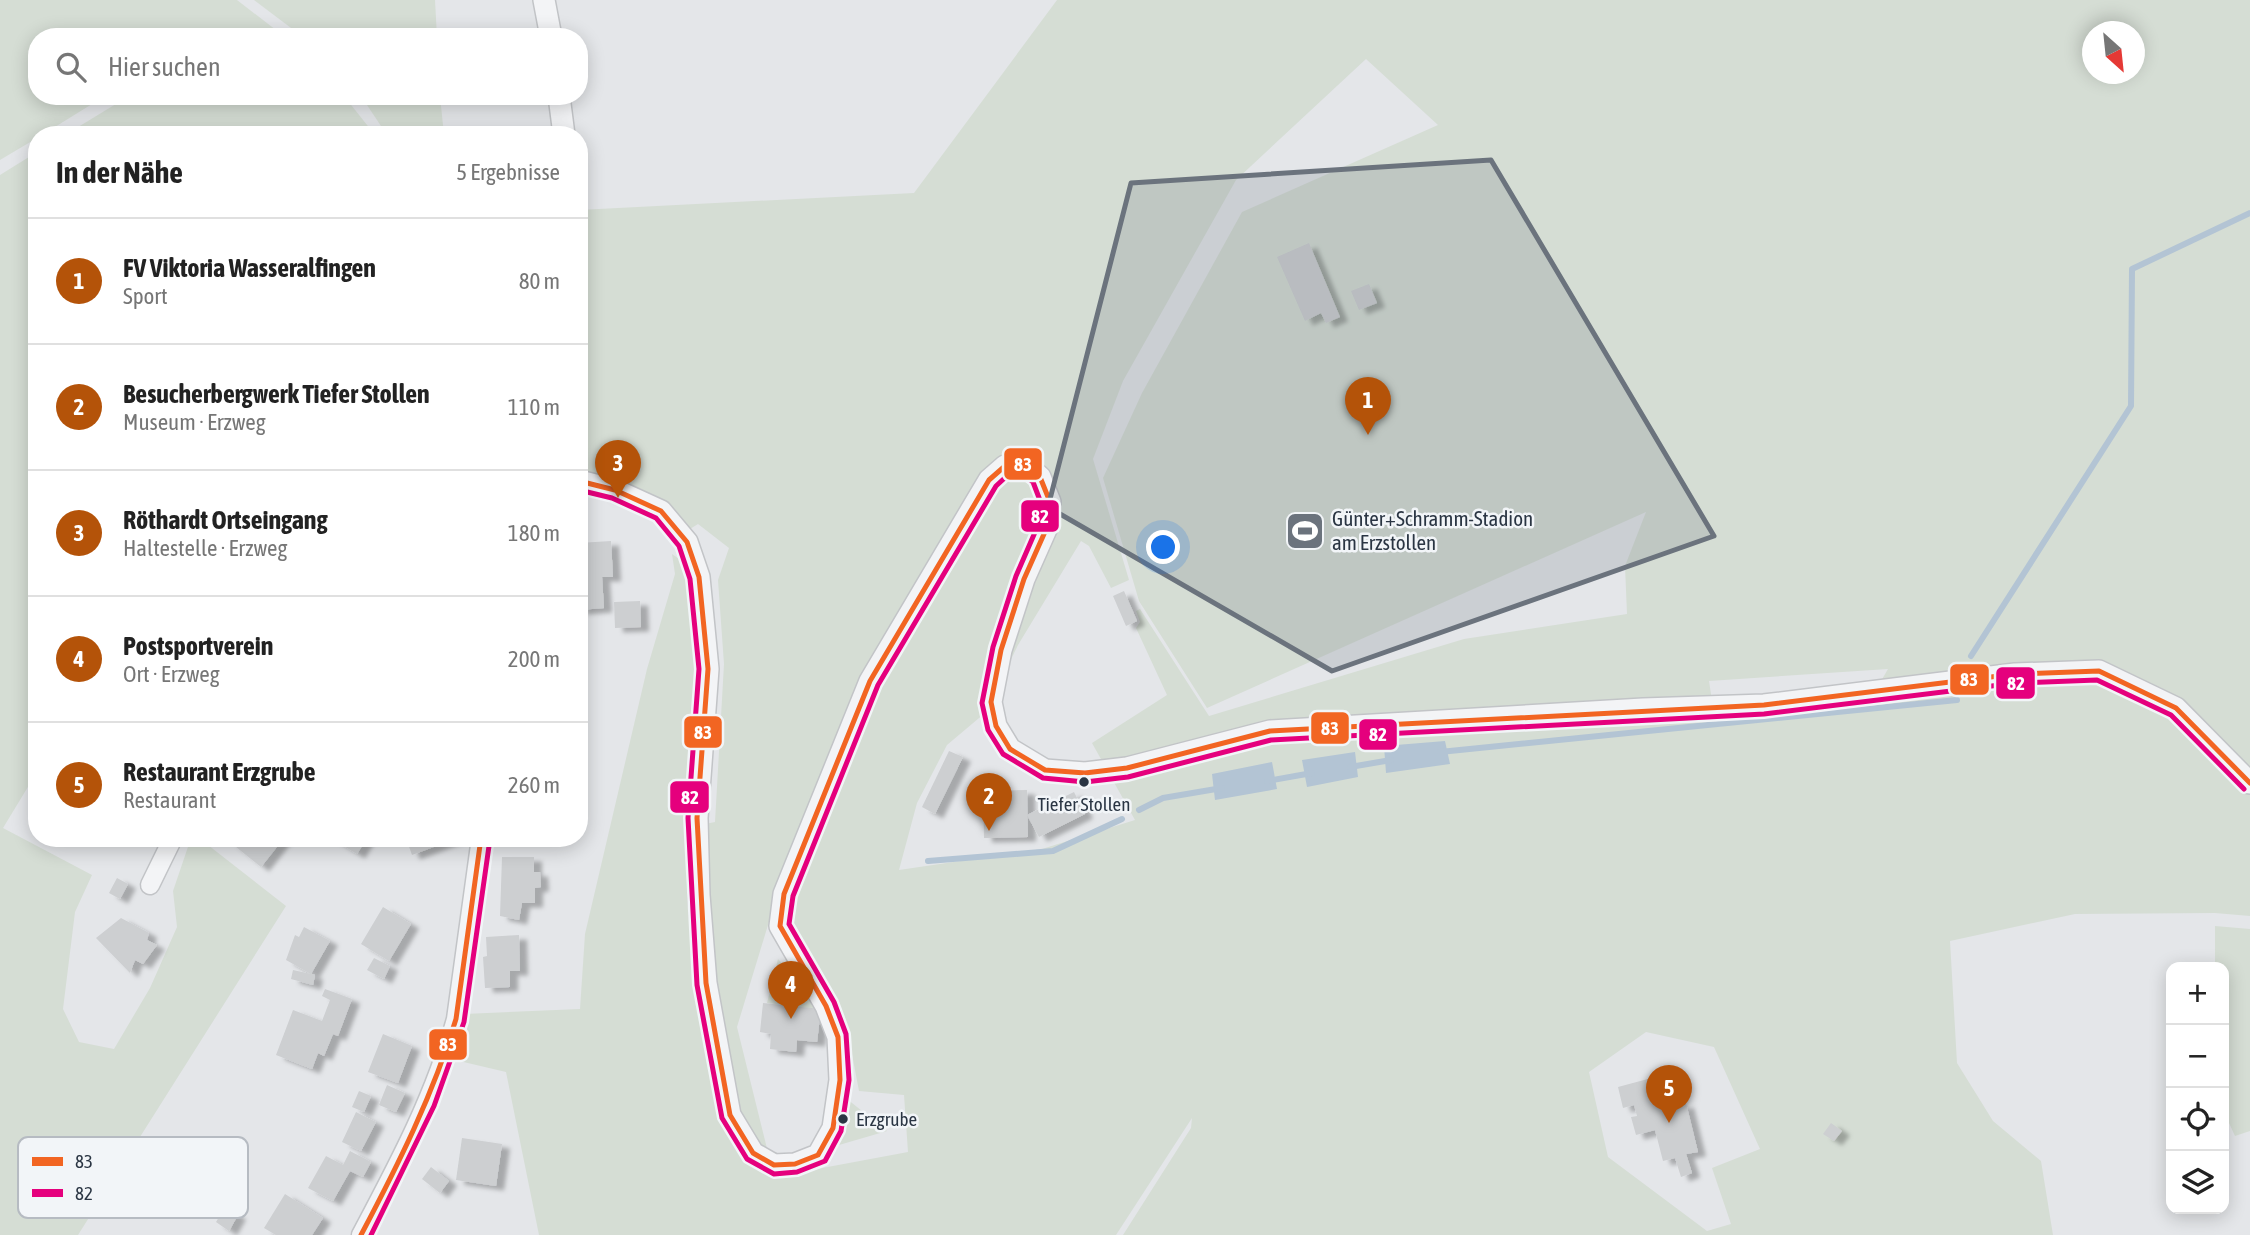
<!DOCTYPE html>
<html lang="de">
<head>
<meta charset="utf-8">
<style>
	:root { --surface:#fff; --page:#f2f2f2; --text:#222; --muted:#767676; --line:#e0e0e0; --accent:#b45309 }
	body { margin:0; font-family:"Asap Condensed",sans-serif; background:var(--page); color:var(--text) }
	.controls { position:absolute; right:21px; bottom:21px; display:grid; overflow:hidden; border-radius:14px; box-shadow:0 4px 18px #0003 }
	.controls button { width:63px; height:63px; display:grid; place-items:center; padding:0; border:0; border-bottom:2px solid var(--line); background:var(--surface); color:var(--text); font:35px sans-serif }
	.compass { position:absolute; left:2082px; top:21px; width:63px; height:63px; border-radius:50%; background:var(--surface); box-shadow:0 4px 18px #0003; rotate:153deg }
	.you { position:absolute; left:1164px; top:548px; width:24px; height:24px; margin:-18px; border:5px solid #fff; border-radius:50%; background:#1a73e8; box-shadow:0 0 0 10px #1a73e833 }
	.badge { display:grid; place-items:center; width:46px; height:46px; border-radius:50%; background:var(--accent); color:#fff; font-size:23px; font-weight:700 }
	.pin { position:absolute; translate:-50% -58px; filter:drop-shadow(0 2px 4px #0008) }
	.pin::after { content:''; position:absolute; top:37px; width:24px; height:21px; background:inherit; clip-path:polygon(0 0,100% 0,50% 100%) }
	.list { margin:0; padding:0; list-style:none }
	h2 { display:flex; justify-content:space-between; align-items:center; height:91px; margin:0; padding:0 28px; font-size:30px }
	h2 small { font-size:23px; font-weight:400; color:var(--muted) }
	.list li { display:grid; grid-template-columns:46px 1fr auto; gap:21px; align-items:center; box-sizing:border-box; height:126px; padding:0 28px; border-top:2px solid var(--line) }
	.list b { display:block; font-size:26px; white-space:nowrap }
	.list p { margin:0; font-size:23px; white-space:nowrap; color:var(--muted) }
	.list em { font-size:23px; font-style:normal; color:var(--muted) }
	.icon { flex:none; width:38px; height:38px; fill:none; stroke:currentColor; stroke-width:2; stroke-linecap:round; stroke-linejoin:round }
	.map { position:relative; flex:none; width:2250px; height:1235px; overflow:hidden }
	.search { position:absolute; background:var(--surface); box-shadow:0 4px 18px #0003; left:28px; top:28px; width:560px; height:77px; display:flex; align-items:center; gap:18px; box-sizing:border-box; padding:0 24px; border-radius:28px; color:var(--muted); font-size:26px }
	.panel { position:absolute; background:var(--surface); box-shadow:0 4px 18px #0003; left:28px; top:126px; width:560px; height:721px; border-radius:28px }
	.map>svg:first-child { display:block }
	.green { fill:#d5ddd4; fill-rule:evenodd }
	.water { fill:#b3c4d4 }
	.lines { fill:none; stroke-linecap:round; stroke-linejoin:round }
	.stream { stroke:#b3c4d4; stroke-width:6 }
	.building { fill:#cdcfd1; filter:url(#shadow) }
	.minor-casing { stroke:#c2c4c7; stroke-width:21 }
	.tertiary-casing { stroke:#c2c4c7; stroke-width:24 }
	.minor { stroke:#f3f4f6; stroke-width:18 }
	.tertiary { stroke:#f3f4f6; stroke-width:21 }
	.bus-1-casing { stroke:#f2f5f8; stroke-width:10 }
	.bus-2-casing { stroke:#f2f5f8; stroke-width:10 }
	.bus-1 { stroke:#f26522; stroke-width:5 }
	.bus-2 { stroke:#e5007d; stroke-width:5 }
	.marked { fill:#6b737d; fill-opacity:0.2; stroke:#6b737d; stroke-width:5; stroke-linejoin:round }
	.bus-dot { fill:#2a3543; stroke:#f2f5f8; stroke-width:2.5 }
	.labels { text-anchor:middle; stroke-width:5; stroke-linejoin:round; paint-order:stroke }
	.bus-label { font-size:19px; fill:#2a3543; stroke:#f2f5f8 }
	.poi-label { font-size:21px; fill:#2a3543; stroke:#f2f5f8; text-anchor:start }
	.key { fill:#f2f5f8; stroke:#b6bbc2; stroke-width:2 }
	.key-label { font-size:19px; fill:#2a3543 }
	.line-badge { stroke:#f2f5f8; stroke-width:2.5 }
	.badge-label { font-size:19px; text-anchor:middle; font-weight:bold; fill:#fff }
</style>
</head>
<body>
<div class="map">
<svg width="2250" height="1235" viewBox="0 0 2250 1235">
	<defs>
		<filter id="shadow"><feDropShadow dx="8" dy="4.5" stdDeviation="2" flood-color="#0004"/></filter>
	</defs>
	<rect width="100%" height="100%" fill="#e4e6e9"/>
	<g class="green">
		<path d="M0,0H237L285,37H37V96H105L42,135H37V138L0,160Z"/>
		<path d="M254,0H435L437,37H303Z"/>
		<path d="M1057,0H2250V916L2215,913L2075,914L1950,941L1957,1063L1993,1121L2041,1161L2053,1235H1123L1191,1128L1192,1118L1116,1235H539L506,1072L455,1060L464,1014L580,1009L585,934L647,669L675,574L672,554L685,563C707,649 695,740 690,827L715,822L724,664L718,580L729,548L698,524L690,529L660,498L579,470V210L914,193ZM2092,32H2134V74H2092ZM1366,59L1438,125L1242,212L1142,393L1103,478L1139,601L1207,708L1646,512L1625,566L1627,614L1464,639L1209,716L1140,609L1136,611L1140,622L1136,628L1167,695L1092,743L1135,820L1042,849L899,870L917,803L947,745L985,713L1018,645L1081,541L1089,546L1111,588L1129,580L1093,459L1123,381L1236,180ZM1888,669L1867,705L1716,727L1709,681ZM771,915L832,1000L847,1028L859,1091L904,1095L908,1152L774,1177L737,1027ZM1646,1032L1714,1047L1760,1149L1712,1168L1731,1224L1707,1231L1608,1157L1589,1072Z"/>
		<path d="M129,96H344L375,135H65Z"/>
		<path d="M361,96H440L444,135H387Z"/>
		<path d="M37,152V772L3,828L92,875L75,912L63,1009L79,1042L114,1049L150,988L177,927L173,891L191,838H199L286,906L78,1235H0V175Z"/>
		<path d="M2215,926L2250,929V1131L2235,1136L2224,1112V967H2215Z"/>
		<path d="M778,959L804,987L816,1009L767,1003Z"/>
		<path d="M847,1099L887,1131L839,1145Z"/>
	</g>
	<g class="water">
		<path d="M1445,741L1450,764L1386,773L1384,746Z"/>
		<path d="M1355,752L1358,777L1307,787L1302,760Z"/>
		<path d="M1272,762L1277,789L1215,800L1212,774Z"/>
	</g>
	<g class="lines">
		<g class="stream">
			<path d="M1971,656L2131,406L2132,269L2250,213"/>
			<path d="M1440,752L1957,700"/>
			<path d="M1350,767L1391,760"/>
			<path d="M1267,781L1312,773"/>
			<path d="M1139,810L1163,798L1222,788"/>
			<path d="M928,861L1053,851L1122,819"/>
		</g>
	</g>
	<g class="building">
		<path d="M1309,243L1340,317L1326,323L1321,313L1305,321L1277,257Z"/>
		<path d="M1369,284L1377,303L1359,310L1351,291Z"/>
		<path d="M611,541L613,577H602L604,608L579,610V543Z"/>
		<path d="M1124,591L1137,621L1126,626L1113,596Z"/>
		<path d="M640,601L641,627L615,628L614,602Z"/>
		<path d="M949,751L963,757L935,814L922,807Z"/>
		<path d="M1027,790L1028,837L984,838L983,791Z"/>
		<path d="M1074,792L1085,814L1039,837L1027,815Z"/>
		<path d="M233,838H284L261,867L230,842Z"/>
		<path d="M331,838H367L357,854Z"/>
		<path d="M406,838H455V839L412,855Z"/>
		<path d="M502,857H534V872H540L541,887L535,888V903H522L519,920L500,916Z"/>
		<path d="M117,878L128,884L120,899L109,893Z"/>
		<path d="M383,907L411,924L389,961L361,944Z"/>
		<path d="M121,918L149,933L147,940L157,945L143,964L135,960L130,973L96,938Z"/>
		<path d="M304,927L330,941L311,974L315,975L313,985L291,979L293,970L311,974L286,960L295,935L299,937Z"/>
		<path d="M519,935L520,971H510V987L485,988L483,957L487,956L486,937Z"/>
		<path d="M374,958L390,966L384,979L367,970Z"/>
		<path d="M325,989L352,999L338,1036L333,1034L324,1056L318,1053L312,1069L276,1055L293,1010L322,1021L330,1000L322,996Z"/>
		<path d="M763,1003L821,1009L817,1042L797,1040L796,1052L770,1049L771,1034L760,1032Z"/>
		<path d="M383,1034L412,1046L398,1083L368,1072Z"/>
		<path d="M1670,1073L1678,1105L1686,1103L1698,1152L1686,1154L1692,1173L1681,1177L1675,1158L1663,1161L1655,1130L1636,1135L1631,1117L1637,1116L1634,1105L1623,1108L1618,1087Z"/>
		<path d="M387,1085L405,1093L396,1112L379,1105Z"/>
		<path d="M359,1091L371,1096L364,1112L352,1107Z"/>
		<path d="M356,1112L376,1122L361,1151L342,1142Z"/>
		<path d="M1831,1123L1842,1131L1834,1141L1823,1134Z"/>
		<path d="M462,1138L502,1144L496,1186L456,1180Z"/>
		<path d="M350,1151L371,1162L363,1177L350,1171L333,1201L308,1188L326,1156L343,1165Z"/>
		<path d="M431,1167L449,1181L440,1193L422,1179Z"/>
		<path d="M285,1194L323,1218L312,1235H276L264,1228Z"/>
		<path d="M225,1207L238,1215L229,1231L216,1222Z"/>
	</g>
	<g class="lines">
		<defs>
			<g id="minor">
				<path d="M150,885L173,838"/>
				<path d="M361,1235C398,1165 435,1096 456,1019L481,838"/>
			</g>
			<g id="tertiary">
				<path d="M544,0L551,37"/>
				<path d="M559,96L564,135"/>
				<path d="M579,481L615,490L661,511L687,542L699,577L708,669L697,818L699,895L706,983L730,1115L753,1153L774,1165L795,1164L818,1155L833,1128L840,1080L838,1037L826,1006L780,926L784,894L870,681L989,480L1005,466L1025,464L1040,477L1050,502L1048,525L1024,579L1001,650L991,702L996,726L1010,749L1045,770L1085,773L1127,768L1270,731L1643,709L1764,705L2015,674L2099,671L2176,708L2250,783"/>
			</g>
		</defs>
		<use href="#minor" class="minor-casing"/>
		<use href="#tertiary" class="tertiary-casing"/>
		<use href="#minor" class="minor"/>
		<use href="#tertiary" class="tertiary"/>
		<defs>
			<g id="bus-1">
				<path d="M579,481L615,490L661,511L687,542L699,577L708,669L697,818L706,983L730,1115L753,1153L774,1165L795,1164L818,1155L833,1128L840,1080L838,1037L826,1006L780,926L784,894L870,681L989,480L1005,466L1025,464L1040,477L1050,502L1048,525L1024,579L1001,650L991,702L996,726L1010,749L1045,770L1085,773L1127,768L1270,731L1764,705L2015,674L2099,671L2176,708L2250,783"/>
				<path d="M361,1235C398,1165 433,1095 456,1019L481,838"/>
			</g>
			<g id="bus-2">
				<path d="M579,490L612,498L656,518L679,546L690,579L699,669L688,818L697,985L722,1118L747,1159L774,1174L797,1172L825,1161L841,1131L849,1080L846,1034L834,1002L789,924L793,896L878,685L996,486L1009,474L1022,473L1033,482L1041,503L1039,523L1016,576L993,647L982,703L988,730L1003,754L1043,778L1085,782L1128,777L1271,740L1764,714L2016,683L2097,680L2171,715L2244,789"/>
				<path d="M371,1235L434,1106L464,1022L490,839"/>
			</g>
		</defs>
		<use href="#bus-1" class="bus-1-casing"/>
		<use href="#bus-2" class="bus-2-casing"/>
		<use href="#bus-1" class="bus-1"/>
		<use href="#bus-2" class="bus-2"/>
	</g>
	<path class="marked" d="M1491,160L1714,536L1332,671L1048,507L1131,183Z"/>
	<defs>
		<symbol id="stadium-square" viewBox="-11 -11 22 22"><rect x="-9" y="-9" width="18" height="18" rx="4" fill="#6b737d" stroke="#f2f5f8"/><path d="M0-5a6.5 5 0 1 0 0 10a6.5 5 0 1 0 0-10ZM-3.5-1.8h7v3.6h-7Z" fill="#fff"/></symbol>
	</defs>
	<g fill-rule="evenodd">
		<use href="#stadium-square" x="1283" y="509" width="44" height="44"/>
	</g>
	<g class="bus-dot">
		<circle cx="1084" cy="782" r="6"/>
		<circle cx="843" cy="1119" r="6"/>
	</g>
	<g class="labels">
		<g class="bus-label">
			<text x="1084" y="811">Tiefer Stollen</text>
			<text x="856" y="1126" text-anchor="start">Erzgrube</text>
		</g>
		<g class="poi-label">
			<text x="1332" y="526">Günter+Schramm-Stadion<tspan x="1332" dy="24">am Erzstollen</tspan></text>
		</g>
	</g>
	<rect x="18" y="1137" width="230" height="81" rx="10" class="key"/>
	<rect x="32" y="1157" width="31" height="9" fill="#f26522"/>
	<rect x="32" y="1189" width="31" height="8" fill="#e5007d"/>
	<g class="key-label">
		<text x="75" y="1168">83</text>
		<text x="75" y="1200">82</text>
	</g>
	<g class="line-badge">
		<rect x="1003" y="447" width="40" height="34" rx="7" fill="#f26522"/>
		<rect x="1020" y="499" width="40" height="34" rx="7" fill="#e5007d"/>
		<rect x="1949" y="663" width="41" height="33" rx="7" fill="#f26522"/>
		<rect x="1995" y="666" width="41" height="34" rx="7" fill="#e5007d"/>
		<rect x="1310" y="711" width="40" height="34" rx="7" fill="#f26522"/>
		<rect x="683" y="715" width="40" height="34" rx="7" fill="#f26522"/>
		<rect x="1358" y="718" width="40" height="33" rx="7" fill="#e5007d"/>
		<rect x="669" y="780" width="41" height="34" rx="7" fill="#e5007d"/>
		<rect x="428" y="1028" width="40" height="33" rx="7" fill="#f26522"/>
	</g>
	<g class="badge-label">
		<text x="1023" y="471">83</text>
		<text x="1040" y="523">82</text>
		<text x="1969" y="686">83</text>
		<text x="2016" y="690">82</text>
		<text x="1330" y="735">83</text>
		<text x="703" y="739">83</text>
		<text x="1378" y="741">82</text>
		<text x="690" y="804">82</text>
		<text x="448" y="1051">83</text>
	</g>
</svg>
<div class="controls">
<button>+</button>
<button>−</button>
<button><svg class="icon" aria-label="locate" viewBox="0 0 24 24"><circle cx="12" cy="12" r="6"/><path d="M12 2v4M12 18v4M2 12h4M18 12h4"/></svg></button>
<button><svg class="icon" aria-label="layers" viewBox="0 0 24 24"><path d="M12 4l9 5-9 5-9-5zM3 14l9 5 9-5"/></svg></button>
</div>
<svg class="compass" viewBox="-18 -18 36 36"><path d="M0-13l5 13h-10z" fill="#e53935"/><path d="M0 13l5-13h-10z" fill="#767676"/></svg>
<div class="you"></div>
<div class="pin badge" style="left:1368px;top:435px">1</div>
<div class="pin badge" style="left:989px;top:831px">2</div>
<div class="pin badge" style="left:618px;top:498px">3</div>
<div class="pin badge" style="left:791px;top:1019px">4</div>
<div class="pin badge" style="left:1669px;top:1123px">5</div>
<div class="search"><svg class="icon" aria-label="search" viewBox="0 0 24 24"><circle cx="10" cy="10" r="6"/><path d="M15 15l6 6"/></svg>Hier suchen</div>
<section class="panel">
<h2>In der Nähe<small>5 Ergebnisse</small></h2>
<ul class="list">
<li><span class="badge">1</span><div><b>FV Viktoria Wasseralfingen</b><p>Sport</p></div><em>80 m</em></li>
<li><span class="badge">2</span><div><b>Besucherbergwerk Tiefer Stollen</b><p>Museum · Erzweg</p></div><em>110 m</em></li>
<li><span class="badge">3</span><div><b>Röthardt Ortseingang</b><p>Haltestelle · Erzweg</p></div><em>180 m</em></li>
<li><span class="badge">4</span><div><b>Postsportverein</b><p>Ort · Erzweg</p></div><em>200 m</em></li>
<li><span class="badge">5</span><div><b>Restaurant Erzgrube</b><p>Restaurant</p></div><em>260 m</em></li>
</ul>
</section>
</div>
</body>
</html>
